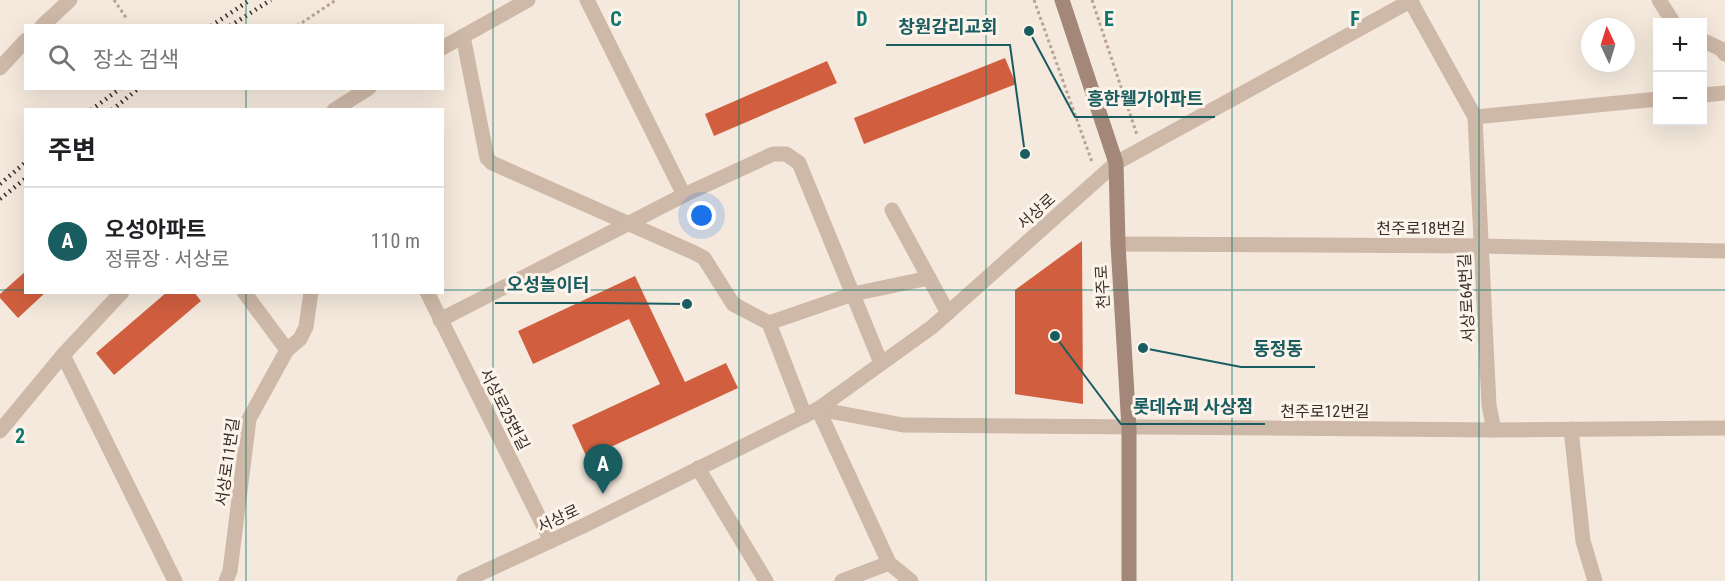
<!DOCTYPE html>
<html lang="ko">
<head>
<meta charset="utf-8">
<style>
	:root { --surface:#fff; --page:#f6f6f6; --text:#202124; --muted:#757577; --line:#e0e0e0; --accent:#195d60 }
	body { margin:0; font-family:"Roboto Condensed","Noto Sans KR",sans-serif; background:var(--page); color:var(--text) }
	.controls { position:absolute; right:18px; top:18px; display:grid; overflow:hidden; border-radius:0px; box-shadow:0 6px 24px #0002 }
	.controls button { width:54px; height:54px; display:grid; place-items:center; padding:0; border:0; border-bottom:2px solid var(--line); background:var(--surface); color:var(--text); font:30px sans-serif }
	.compass { position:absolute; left:1581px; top:18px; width:54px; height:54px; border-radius:50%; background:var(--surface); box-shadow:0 6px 24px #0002; rotate:356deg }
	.you { position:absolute; left:702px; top:216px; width:21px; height:21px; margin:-15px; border:4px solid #fff; border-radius:50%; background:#1a73e8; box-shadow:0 0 0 9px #1a73e833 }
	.badge { display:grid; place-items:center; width:39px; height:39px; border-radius:50%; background:var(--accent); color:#fff; font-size:20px; font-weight:700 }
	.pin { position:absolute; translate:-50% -50px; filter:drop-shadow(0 2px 3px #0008) }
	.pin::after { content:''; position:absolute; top:32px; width:21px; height:18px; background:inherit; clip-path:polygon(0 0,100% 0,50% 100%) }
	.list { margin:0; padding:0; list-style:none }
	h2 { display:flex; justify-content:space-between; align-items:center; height:78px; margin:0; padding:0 24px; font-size:26px }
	h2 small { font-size:20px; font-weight:400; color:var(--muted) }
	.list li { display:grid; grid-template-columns:39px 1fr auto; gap:18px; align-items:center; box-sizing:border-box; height:108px; padding:0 24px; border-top:2px solid var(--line) }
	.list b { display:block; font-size:22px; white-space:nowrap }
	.list p { margin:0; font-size:20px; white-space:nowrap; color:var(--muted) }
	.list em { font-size:20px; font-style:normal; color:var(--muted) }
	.icon { flex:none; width:33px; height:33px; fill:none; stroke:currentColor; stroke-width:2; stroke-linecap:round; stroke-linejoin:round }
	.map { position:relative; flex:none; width:1725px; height:581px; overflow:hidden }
	.search { position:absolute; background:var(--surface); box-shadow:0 6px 24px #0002; left:24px; top:24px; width:420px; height:66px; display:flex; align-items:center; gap:15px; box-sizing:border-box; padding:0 21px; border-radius:0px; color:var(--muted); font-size:22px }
	.panel { position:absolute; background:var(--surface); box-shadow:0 6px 24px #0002; left:24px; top:108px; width:420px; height:186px; border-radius:0px }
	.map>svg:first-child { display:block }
	.building { fill:#d15f3f }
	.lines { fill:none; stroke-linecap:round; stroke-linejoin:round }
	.path { stroke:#baa291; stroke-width:3; stroke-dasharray:3 3; stroke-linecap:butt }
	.minor { stroke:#ceb8a7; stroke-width:15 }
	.tertiary { stroke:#ceb8a7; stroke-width:15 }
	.secondary { stroke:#a38778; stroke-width:15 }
	.rail { stroke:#3a2e28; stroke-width:4.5; stroke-dasharray:1.5 4.5; stroke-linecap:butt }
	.grid { fill:none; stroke:#0f766e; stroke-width:1.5; stroke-opacity:0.55 }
	.labels { text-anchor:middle; stroke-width:6; stroke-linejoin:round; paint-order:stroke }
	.street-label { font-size:16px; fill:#3a2e28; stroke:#fcf3ea }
	.grid-label { font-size:20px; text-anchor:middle; font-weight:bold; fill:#0f766e; stroke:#fcf3ea; stroke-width:6; stroke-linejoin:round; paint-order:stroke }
	.leader { fill:none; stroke:#195d60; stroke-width:2 }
	.callout-dot { fill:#195d60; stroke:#fcf3ea; stroke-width:2 }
	.callout-label { font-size:18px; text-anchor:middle; font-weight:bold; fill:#195d60; stroke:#fcf3ea; stroke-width:6; stroke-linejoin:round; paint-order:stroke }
</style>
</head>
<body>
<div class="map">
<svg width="1725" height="581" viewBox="0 0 1725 581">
	<rect width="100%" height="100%" fill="#f5e9dd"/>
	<g class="building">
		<path d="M1005,58L1016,84L864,144L854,118Z"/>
		<path d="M827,61L837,83L714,136L705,114Z"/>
		<path d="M1082,241L1083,404L1015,394V290Z"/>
		<path d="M26,271V292H46L18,318L0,298V294Z"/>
		<path d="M635,276L685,382L726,363L738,388L587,458L572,425L660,384L629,319L533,364L518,331Z"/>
		<path d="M167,292H194L201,301L114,375L96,353Z"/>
	</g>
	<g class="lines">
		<g class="path">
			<path d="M114,0L127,19"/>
			<path d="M1034,0L1092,162"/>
			<path d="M1092,0L1137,135"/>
			<path d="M297,26L336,0"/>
		</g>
		<g class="minor">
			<path d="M587,0L684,195"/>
			<path d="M1410,0L1475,117L1489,405L1494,430"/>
			<path d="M1659,0L1673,22"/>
			<path d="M42,26L70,0"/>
			<path d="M463,36L487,158L492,163L695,253L704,258L733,304L769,323L805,416"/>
			<path d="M1702,40L1721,49L1725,54"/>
			<path d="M442,48L528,0"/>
			<path d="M0,68L26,40"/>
			<path d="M1702,95L1725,93"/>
			<path d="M334,110L369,88"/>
			<path d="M1475,117L1658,99"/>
			<path d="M1116,163L1412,0"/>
			<path d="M892,210L948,313"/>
			<path d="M1118,244L1481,246L1725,251"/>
			<path d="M244,292L287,350"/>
			<path d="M427,292L551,541"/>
			<path d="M440,320L684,195L773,154H786L799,163L881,363"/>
			<path d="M769,323L853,294L929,278"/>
			<path d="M63,355L175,581"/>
			<path d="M818,409L903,425L1494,430L1725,428"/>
			<path d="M818,409L889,563L911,581"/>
			<path d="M1571,429L1583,541L1595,581"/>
			<path d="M0,431L63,355L122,292"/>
			<path d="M698,468L766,581"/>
			<path d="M226,581L230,571L249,419L287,350L300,339L306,327L311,292"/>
			<path d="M842,581L889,563"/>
		</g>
		<path class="tertiary" d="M464,581L583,526L818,409L932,327L1116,163"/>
		<path class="secondary" d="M1062,0L1116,163L1118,244L1129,428V581"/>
		<g class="rail">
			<path d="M211,26L250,0"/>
			<path d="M230,26L271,0"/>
			<path d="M91,110L121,88"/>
			<path d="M112,110L139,88"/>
			<path d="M0,184L26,162"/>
			<path d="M0,199L26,178"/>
		</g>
	</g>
	<path class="grid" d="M246,0V26M493,0V581M739,0V581M986,0V581M1232,0V581M1479,0V581M246,88V110M0,290H26M442,290H1725M246,292V581"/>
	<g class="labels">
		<g class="street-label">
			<text transform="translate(1036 211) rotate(-42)" y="6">서상로</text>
			<text x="1421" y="234">천주로18번길</text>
			<text transform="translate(1102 287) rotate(-93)" y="6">천주로</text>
			<text transform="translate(1466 298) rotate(-93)" y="6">서상로64번길</text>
			<text transform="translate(505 409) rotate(63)" y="6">서상로25번길</text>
			<text x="1325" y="417">천주로12번길</text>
			<text transform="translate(227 462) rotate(-82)" y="6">서상로11번길</text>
			<text transform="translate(558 518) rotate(-25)" y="6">서상로</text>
		</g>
	</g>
	<g class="grid-label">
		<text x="616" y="26">C</text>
		<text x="862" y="26">D</text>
		<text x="1109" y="26">E</text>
		<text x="1355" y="26">F</text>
		<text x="20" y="443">2</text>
	</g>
	<path class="leader" d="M1025 154L1010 45H886M1029 31L1075 117H1215M687 304L601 303H495M1143 348L1241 367H1315M1055 336L1121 424H1265"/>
	<g class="callout-dot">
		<circle cx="1025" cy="154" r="6"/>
		<circle cx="1029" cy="31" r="6"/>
		<circle cx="687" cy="304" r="6"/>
		<circle cx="1143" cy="348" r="6"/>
		<circle cx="1055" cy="336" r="6"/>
	</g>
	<g class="callout-label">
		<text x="948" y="33">창원감리교회</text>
		<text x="1145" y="105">흥한웰가아파트</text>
		<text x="548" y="291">오성놀이터</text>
		<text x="1278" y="355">동정동</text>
		<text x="1193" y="413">롯데슈퍼 사상점</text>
	</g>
</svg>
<div class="controls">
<button>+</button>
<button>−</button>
</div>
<svg class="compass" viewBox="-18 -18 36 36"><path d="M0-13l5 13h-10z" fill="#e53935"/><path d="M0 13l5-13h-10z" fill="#757577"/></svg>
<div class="you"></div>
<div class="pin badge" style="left:603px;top:494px">A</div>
<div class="search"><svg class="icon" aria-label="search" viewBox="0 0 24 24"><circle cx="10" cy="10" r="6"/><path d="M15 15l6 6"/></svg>장소 검색</div>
<section class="panel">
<h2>주변<small></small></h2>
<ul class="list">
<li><span class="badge">A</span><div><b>오성아파트</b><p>정류장 · 서상로</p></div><em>110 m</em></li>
</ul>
</section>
</div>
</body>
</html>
